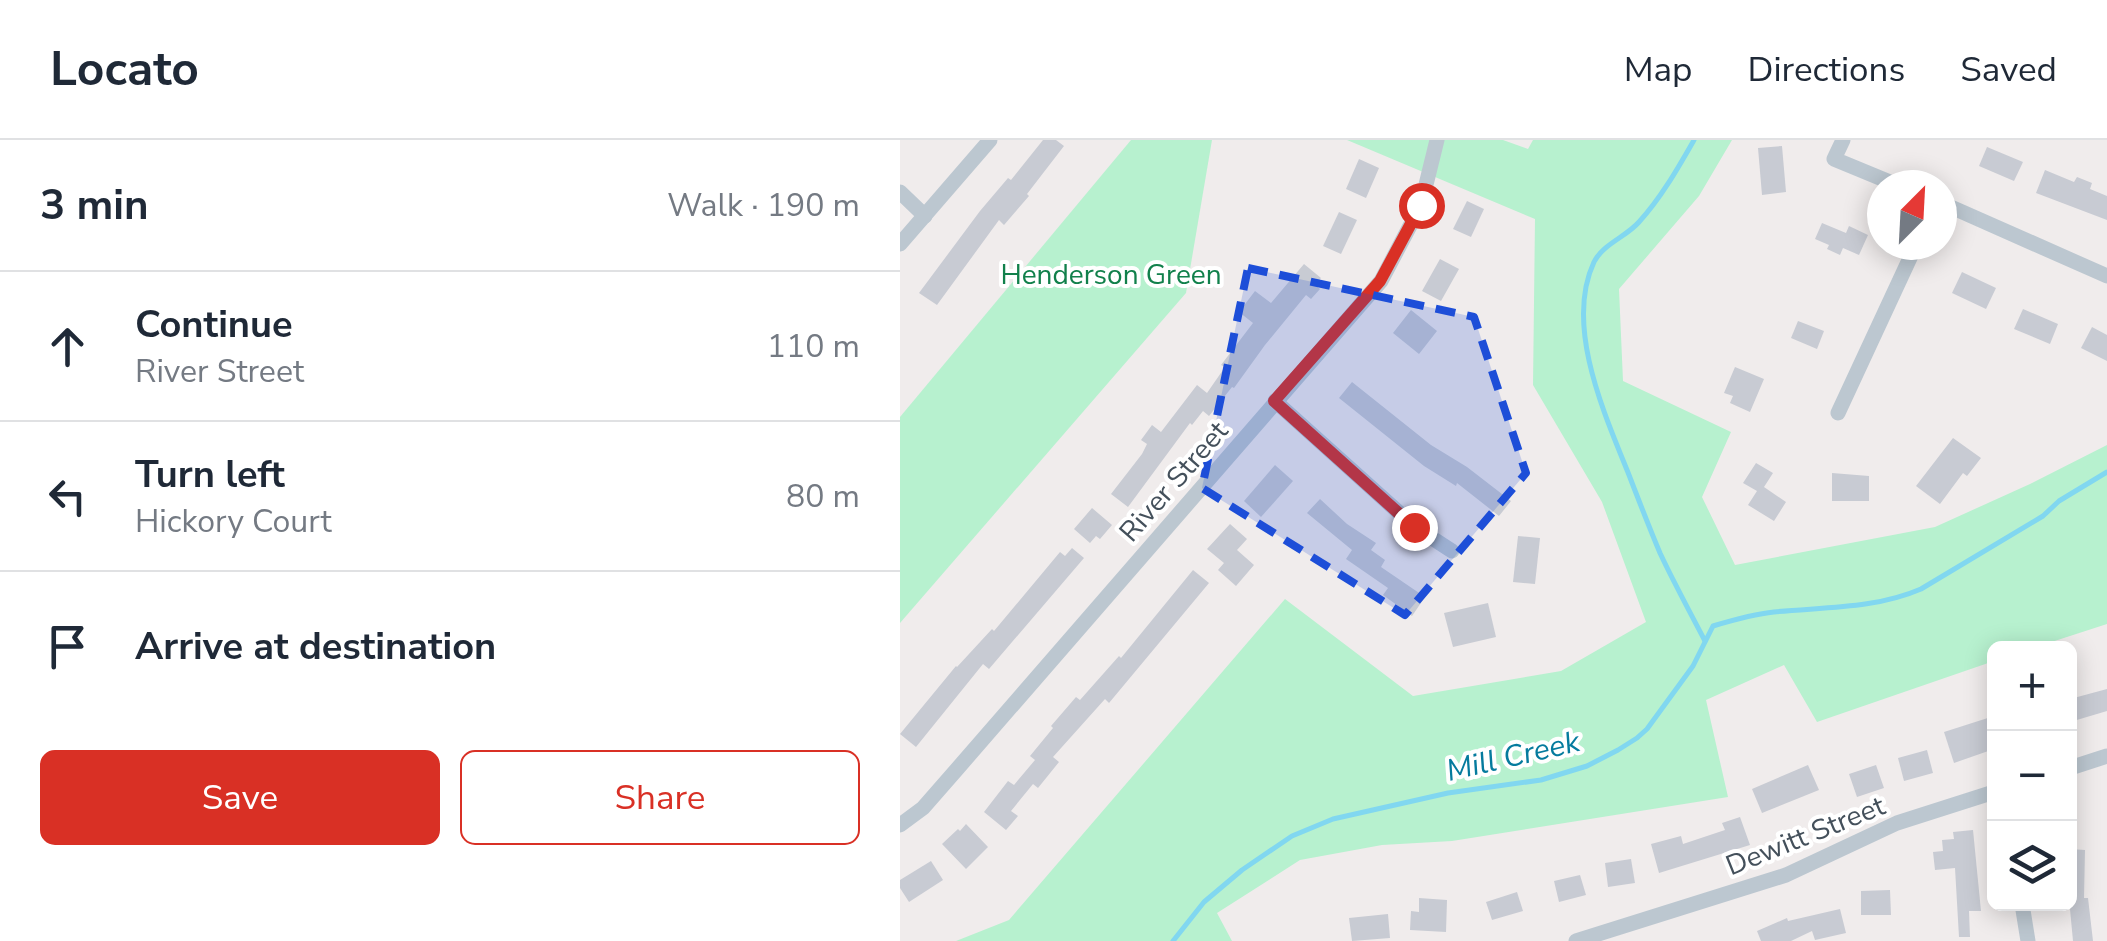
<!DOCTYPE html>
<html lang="en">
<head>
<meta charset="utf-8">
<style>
	:root { --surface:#fff; --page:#f6f6f7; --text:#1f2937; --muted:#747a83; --line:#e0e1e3; --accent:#d93025 }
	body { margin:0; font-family:"Nunito Sans",sans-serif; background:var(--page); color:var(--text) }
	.controls { position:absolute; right:30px; bottom:30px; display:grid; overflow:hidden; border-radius:15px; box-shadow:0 5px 25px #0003 }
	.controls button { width:90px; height:90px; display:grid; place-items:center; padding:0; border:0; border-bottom:2px solid var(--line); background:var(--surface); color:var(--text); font:50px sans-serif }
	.compass { position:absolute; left:967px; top:30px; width:90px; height:90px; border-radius:50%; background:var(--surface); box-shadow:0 5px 25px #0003; rotate:24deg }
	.stop { position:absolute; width:30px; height:30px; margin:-22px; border:8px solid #d93025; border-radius:50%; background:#fff }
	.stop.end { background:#d93025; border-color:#fff; box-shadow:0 2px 10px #0008 }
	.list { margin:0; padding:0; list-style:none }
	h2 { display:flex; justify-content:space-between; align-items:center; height:130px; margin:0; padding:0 40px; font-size:42px }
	h2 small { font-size:32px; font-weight:400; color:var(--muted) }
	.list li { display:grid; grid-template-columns:65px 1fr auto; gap:30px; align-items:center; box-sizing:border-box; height:150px; padding:0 40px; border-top:2px solid var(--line) }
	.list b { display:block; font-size:38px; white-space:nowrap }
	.list p { margin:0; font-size:32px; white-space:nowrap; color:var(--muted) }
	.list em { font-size:32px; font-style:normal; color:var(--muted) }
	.actions { display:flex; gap:20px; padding:30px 40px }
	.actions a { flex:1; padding:22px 0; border:2px solid var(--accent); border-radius:15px; text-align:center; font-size:35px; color:var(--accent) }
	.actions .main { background:var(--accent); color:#fff }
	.icon { flex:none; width:55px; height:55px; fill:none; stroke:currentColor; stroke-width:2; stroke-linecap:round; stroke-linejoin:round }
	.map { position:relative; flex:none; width:1207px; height:801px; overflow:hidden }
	header { display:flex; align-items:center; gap:60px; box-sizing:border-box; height:140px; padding:0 50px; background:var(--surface); border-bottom:2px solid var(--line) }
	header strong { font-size:48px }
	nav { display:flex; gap:55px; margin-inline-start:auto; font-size:35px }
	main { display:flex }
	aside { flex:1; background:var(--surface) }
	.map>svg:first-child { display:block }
	.green { fill:#b7f1cf }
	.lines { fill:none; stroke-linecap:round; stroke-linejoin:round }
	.stream { stroke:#81d7f0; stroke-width:5 }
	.building { fill:#c8cbd3 }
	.minor { stroke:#bcc7d0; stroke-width:15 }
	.route { stroke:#d93025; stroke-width:12 }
	.marked { fill:#1d4ed8; fill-opacity:0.2; stroke:#1d4ed8; stroke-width:8; stroke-dasharray:20 12; stroke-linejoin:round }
	.labels { text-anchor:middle; stroke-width:8; stroke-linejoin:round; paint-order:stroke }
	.park-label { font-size:28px; fill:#11804b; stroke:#fff }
	.street-label { font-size:28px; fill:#44505b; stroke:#fff }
	.water-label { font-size:30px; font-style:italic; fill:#057b9e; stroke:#fff }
</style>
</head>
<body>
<header>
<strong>Locato</strong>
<nav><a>Map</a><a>Directions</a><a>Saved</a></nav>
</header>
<main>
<aside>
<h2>3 min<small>Walk · 190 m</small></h2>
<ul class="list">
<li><svg class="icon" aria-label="ahead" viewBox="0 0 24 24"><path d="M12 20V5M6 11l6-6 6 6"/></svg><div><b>Continue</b><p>River Street</p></div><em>110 m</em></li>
<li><svg class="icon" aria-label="left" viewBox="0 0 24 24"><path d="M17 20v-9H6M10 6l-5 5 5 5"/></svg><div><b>Turn left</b><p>Hickory Court</p></div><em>80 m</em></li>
<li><svg class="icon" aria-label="arrive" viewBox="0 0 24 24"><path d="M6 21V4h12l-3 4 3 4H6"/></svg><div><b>Arrive at destination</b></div></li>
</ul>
<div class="actions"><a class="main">Save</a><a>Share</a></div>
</aside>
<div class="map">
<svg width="1207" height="801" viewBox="0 0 1207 801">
	<rect width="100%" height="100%" fill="#f0ecec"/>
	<g class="green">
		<path d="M231,0H312L286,153L0,483V277Z"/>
		<path d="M447,0H603L628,9L633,0H832L799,56L719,149L723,241L831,292L802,357L835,425L1035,387L1130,344L1207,305V484L1133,508H1094V521L917,582L884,525L806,560L828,657L552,701L482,705L400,720L317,773L332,801H56L109,780L385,459L513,556L661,531L746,482L702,362L633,245L635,79Z"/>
	</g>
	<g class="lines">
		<g class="stream">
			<path d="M794,0C778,28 761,58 739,82C726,97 703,104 694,122C664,186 705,275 729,335C739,361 749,387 760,413C774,443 790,472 805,501"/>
			<path d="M273,801L304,762L342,730L392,696L433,679L548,653L641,640L687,626L718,610L737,598L747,589L793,526L813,486C833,480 854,474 874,472C923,467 975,469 1021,449L1143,376L1159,361L1207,332"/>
		</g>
	</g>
	<g class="building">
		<path d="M143,0H156L164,6L127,54L129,56L104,85L99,80L37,165L19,153L80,71L108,38L111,40Z"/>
		<path d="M882,6L886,52L862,55L858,8Z"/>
		<path d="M1087,7L1123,22L1114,41L1079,26Z"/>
		<path d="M459,19L479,28L466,58L446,49Z"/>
		<path d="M1145,30L1174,42L1177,37L1192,43L1190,49L1207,56V80L1136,53Z"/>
		<path d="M567,61L584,69L571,97L553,89Z"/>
		<path d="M439,72L457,80L441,114L423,106Z"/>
		<path d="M922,83L946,93L949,86L968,95L959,115L943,108L940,115L927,109L929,105L915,99Z"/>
		<path d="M540,119L559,129L541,161L522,151Z"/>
		<path d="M404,124L421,138L415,145L420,149L411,159L406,155L365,205L334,248L332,247L309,276L303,271L292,285L290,283L228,367L211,354L242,314L247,304L241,300L252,285L261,292L297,245L307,253L325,227L321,225L353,183L339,172L355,151L371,163Z"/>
		<path d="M1062,132L1096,148L1086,169L1052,153Z"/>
		<path d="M1123,169L1158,184L1150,204L1114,189Z"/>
		<path d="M511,170L537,191L519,214L493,193Z"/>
		<path d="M898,181L924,191L917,209L891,198Z"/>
		<path d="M1192,187L1207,195V221L1181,208Z"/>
		<path d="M835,227L864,239L850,272L830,263L833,256L824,253Z"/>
		<path d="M452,242L531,305L567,327L611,361L599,376L557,343L556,346L524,326L439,258Z"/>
		<path d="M1053,298L1081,318L1067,336L1063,333L1040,364L1016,346Z"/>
		<path d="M856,323L873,333L864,347L886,362L874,381L848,365L857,351L843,343Z"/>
		<path d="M375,325L393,341L361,377L344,361Z"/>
		<path d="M932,333L969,336V361H932Z"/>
		<path d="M420,359L447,384L476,403L471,410L485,420L481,427L525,457L512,476L483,455L488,448L446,419L452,410L407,373Z"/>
		<path d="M192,368L212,385L200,399L196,396L190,403L174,389Z"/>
		<path d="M330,384L347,399L337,410L354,425L336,446L318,430L324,423L307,409Z"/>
		<path d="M618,396L640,398L635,444L613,442Z"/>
		<path d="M172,408L184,418L89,529L83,524L16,607L0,594L56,526L57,527L92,489L94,491L160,412L165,416Z"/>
		<path d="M293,430L309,443L209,563L205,559L153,617L159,622L138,648L133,644L111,671L118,676L106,690L84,672L108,641L114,645L135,620L130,616L153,588L151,586L176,557L180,560L219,516L221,518Z"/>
		<path d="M588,463L596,497L553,507L544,473Z"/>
		<path d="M1207,549V571L1170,582V559Z"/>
		<path d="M1094,576V609L1054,623L1044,592Z"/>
		<path d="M1027,610L1033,633L1004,641L998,618Z"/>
		<path d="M908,625L919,650L862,673L852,649Z"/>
		<path d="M976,625L984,648L957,657L949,634Z"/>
		<path d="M840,677L850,705L759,733L751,704L781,696L783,704L825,690L822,683Z"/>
		<path d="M66,684L88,707L66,729L42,704L58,689L60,691Z"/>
		<path d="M1073,690L1081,771H1069L1070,797H1059L1055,728L1035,730L1033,712L1043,711L1042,700L1054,699L1053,692Z"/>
		<path d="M1170,709L1185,710L1184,758H1188L1193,801H1173L1170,769Z"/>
		<path d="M731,719L735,743L708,747L705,723Z"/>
		<path d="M31,721L43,740L9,762L0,748V740Z"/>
		<path d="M680,735L686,755L659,762L654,741Z"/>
		<path d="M990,750L991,775H961V751Z"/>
		<path d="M617,752L623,771L592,780L586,762Z"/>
		<path d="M519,758L547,760L546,792L510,790L511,771L519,772Z"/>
		<path d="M940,769L946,793L915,800L912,791L891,801H861L857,791L887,778L888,781Z"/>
		<path d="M488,774L490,798L452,801L449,778Z"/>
	</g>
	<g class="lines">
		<g class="minor">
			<path d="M943,0L934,19L997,45"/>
			<path d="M0,52L25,76"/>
			<path d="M1042,63L1207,136"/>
			<path d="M0,104L90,0"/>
			<path d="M375,261L515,387L552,411"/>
			<path d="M938,273L1016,105"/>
			<path d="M1170,628L1207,616"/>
			<path d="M0,685L23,668L58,628L481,141L521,65L537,0"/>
			<path d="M1122,764L1128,801"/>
			<path d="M676,801L886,735L997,683L1094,652"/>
		</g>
	</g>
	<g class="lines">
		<path class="route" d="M514,387L374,261L480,141L521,65"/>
	</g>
	<path class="marked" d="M348,128L574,177L626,333L505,475L302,348Z"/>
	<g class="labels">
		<g class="park-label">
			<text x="211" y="144">Henderson Green</text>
		</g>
		<g class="street-label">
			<text transform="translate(273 341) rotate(-49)" y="10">River Street</text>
			<text transform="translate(905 695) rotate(-22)" y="10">Dewitt Street</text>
		</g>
		<g class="water-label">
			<text transform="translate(613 616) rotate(-13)" y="10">Mill Creek</text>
		</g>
	</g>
</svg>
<div class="controls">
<button>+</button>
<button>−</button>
<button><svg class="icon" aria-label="layers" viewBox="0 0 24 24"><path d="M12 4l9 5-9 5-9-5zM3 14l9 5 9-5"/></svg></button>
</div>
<svg class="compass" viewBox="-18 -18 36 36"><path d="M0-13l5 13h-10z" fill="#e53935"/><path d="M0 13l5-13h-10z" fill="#747a83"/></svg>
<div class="stop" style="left:521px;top:65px"></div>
<div class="stop end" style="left:514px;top:387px"></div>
</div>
</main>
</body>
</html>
